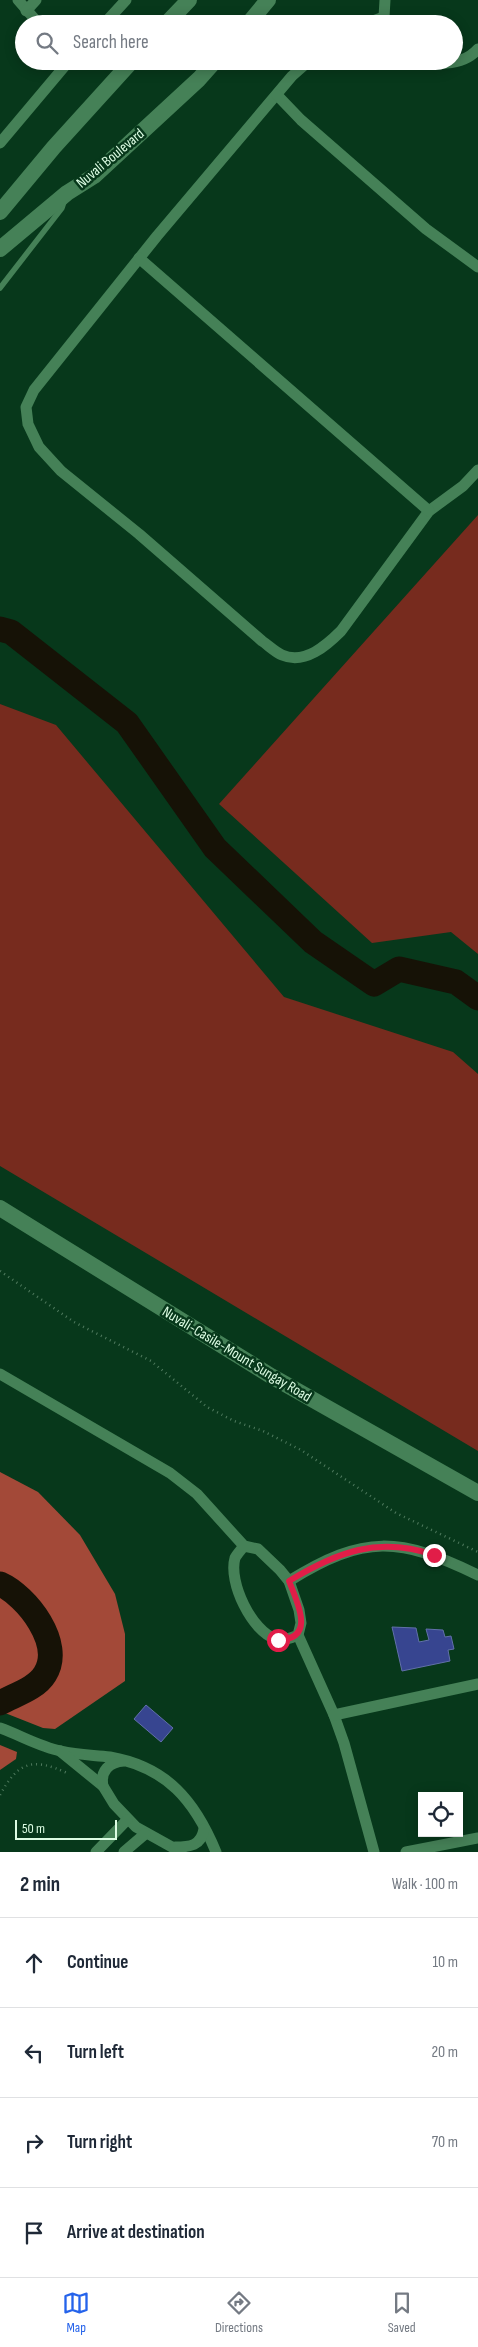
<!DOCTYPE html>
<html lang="en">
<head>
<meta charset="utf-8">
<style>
	:root { --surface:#fff; --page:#f6f6f7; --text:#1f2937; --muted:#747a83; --line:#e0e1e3; --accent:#2563eb }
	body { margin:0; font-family:"Sofia Sans Condensed",sans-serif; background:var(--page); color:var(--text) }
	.controls { position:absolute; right:15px; bottom:15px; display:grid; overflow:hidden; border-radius:0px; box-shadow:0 2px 12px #0003 }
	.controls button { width:45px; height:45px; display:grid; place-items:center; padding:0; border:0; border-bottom:1px solid var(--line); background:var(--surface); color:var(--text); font:25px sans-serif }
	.scale { position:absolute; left:15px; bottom:12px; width:102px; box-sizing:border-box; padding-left:5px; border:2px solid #dcfce3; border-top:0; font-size:14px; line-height:18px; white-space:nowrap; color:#dcfce3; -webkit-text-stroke:4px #07381b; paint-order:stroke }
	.stop { position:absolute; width:15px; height:15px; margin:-11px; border:4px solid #e11d48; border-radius:50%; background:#fff }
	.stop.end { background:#e11d48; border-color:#fff; box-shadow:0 1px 5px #0008 }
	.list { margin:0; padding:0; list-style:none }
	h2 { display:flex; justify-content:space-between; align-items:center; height:65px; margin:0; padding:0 20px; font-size:21px }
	h2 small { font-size:16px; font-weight:400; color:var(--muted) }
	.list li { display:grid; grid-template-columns:32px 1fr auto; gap:15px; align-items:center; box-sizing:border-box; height:90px; padding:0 20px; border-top:1px solid var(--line) }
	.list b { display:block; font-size:19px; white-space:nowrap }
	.list em { font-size:16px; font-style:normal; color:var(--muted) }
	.icon { flex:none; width:28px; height:28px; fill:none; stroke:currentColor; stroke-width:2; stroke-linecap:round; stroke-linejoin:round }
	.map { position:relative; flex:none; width:478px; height:1852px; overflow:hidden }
	.search { position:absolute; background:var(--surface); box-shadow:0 2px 12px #0003; left:15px; right:15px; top:15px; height:55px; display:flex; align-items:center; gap:12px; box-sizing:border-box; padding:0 18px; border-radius:28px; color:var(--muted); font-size:19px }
	.sheet { height:425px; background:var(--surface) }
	nav { display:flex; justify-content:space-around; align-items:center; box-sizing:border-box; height:70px; border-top:1px solid var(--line); background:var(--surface); font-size:14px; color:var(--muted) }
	nav a { display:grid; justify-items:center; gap:2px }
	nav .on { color:var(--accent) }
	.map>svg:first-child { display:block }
	.green { fill:#772b1e }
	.forest { fill:#a34938 }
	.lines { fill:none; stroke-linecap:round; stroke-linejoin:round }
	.river { stroke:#161206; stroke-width:25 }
	.building { fill:#374590; stroke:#6170a9 }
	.path { stroke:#507b5f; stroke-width:2.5; stroke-dasharray:1 4; stroke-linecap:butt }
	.lane { stroke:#458157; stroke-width:5.5 }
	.street { stroke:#458157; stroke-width:11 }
	.secondary { stroke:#458157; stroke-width:16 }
	.route { stroke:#e11d48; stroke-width:6 }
	.labels { text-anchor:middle; stroke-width:5; stroke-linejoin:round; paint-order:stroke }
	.street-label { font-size:15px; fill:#dcfce3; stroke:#07381b }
</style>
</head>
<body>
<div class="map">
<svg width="478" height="1852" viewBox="0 0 478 1852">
	<rect width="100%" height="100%" fill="#07381b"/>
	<g class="green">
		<path d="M478,515V954L451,932L372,943L219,804Z"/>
		<path d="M0,704L56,725L284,997L453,1052L478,1074V1451L0,1166Z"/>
	</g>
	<g class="forest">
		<path d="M0,1472L38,1492L80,1535L115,1594L125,1634V1681L55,1729L43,1728L0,1711Z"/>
		<path d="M0,1745L17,1752L16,1759L0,1770Z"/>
	</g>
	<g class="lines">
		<g class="river">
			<path d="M0,629L11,632L127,723L215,848L313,942L374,984L399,969L456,982L478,998"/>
			<path d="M0,1584C27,1596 64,1644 45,1674C36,1689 14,1695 0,1703"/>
		</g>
	</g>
	<g class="building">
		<path d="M392,1627L416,1628L419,1642L429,1640L426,1629L443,1630L445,1637L451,1636L454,1649L448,1650L450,1661L402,1671Z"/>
		<path d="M146,1705L173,1728L161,1742L134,1719Z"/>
	</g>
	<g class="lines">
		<g class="path">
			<path d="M0,1271L74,1322L151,1361L207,1407L234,1421L263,1431L301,1450L396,1513L478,1552"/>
			<path d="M0,1795C18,1762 32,1757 67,1773"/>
		</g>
		<path class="lane" d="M0,288L62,208L64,202"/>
		<g class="street">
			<path d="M18,0L39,24"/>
			<path d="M385,0L384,17L386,24"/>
			<path d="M26,11L36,0"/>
			<path d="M104,24L126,0"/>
			<path d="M365,24L384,17"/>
			<path d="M309,61L292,76L157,236L34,390L26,407L28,424L39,447L61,471L139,534L262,641C268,645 275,652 282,655C305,665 327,645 341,631L429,511L463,486L478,470"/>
			<path d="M420,61C440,65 463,66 478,49"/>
			<path d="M277,95L301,120L426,229L478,267"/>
			<path d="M0,143L69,61"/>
			<path d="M139,258L429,511"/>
			<path d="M0,1374L170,1473L197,1494L244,1546L258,1549L280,1570L289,1581L299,1610L301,1623L298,1635C291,1638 284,1641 276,1639C252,1632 228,1582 235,1558C237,1554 241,1550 244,1546"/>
			<path d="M289,1581C365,1534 399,1537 478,1575"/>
			<path d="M298,1635L334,1715L344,1743L374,1852"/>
			<path d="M334,1715L478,1684"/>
			<path d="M0,1728C20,1735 40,1747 61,1751C77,1755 94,1755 110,1757C167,1767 195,1801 216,1852"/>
			<path d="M60,1751L103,1786L114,1804L136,1827L181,1852"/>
			<path d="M103,1786C100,1771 109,1762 124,1761"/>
			<path d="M175,1847C190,1847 201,1846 204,1829"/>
			<path d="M96,1852L127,1820"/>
			<path d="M124,1852L145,1834"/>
			<path d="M406,1852L478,1838"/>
		</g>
		<g class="secondary">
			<path d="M166,24L189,0"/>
			<path d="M248,24L268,0"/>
			<path d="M0,212L54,147L132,61"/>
			<path d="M0,249L67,193L94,176L199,79L215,61"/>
			<path d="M0,1208L271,1376L478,1493"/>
		</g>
	</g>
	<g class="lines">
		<path class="route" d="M278,1640C316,1639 298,1604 289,1581C337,1552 378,1536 434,1555"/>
	</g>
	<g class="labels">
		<g class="street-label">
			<text transform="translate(110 158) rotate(-40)" y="5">Nuvali Boulevard</text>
			<text transform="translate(237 1354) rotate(31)" y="5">Nuvali-Casile-Mount Sungay Road</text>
		</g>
	</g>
</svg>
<div class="controls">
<button><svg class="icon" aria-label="locate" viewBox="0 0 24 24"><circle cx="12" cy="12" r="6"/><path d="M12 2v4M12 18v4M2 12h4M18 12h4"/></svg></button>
</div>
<div class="scale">50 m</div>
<div class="stop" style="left:278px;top:1640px"></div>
<div class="stop end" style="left:434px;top:1555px"></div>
<div class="search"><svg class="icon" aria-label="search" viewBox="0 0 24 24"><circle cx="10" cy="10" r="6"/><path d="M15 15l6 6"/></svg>Search here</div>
</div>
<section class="sheet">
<h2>2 min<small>Walk · 100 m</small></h2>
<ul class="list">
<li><svg class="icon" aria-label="ahead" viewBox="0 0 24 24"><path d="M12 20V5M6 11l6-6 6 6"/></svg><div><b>Continue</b></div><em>10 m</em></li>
<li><svg class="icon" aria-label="left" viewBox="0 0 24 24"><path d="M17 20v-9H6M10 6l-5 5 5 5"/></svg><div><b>Turn left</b></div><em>20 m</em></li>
<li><svg class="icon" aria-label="right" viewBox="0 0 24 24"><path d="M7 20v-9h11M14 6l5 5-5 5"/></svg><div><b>Turn right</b></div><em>70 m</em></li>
<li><svg class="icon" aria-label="arrive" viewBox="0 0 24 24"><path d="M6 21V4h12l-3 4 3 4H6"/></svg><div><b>Arrive at destination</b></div></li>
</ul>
</section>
<nav>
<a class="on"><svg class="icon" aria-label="map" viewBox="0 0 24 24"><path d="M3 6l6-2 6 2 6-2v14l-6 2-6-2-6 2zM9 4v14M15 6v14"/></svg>Map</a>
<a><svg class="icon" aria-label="directions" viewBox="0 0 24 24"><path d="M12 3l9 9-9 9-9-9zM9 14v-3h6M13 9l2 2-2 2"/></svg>Directions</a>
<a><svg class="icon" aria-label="saved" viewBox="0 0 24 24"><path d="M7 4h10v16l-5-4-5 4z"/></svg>Saved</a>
</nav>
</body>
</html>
